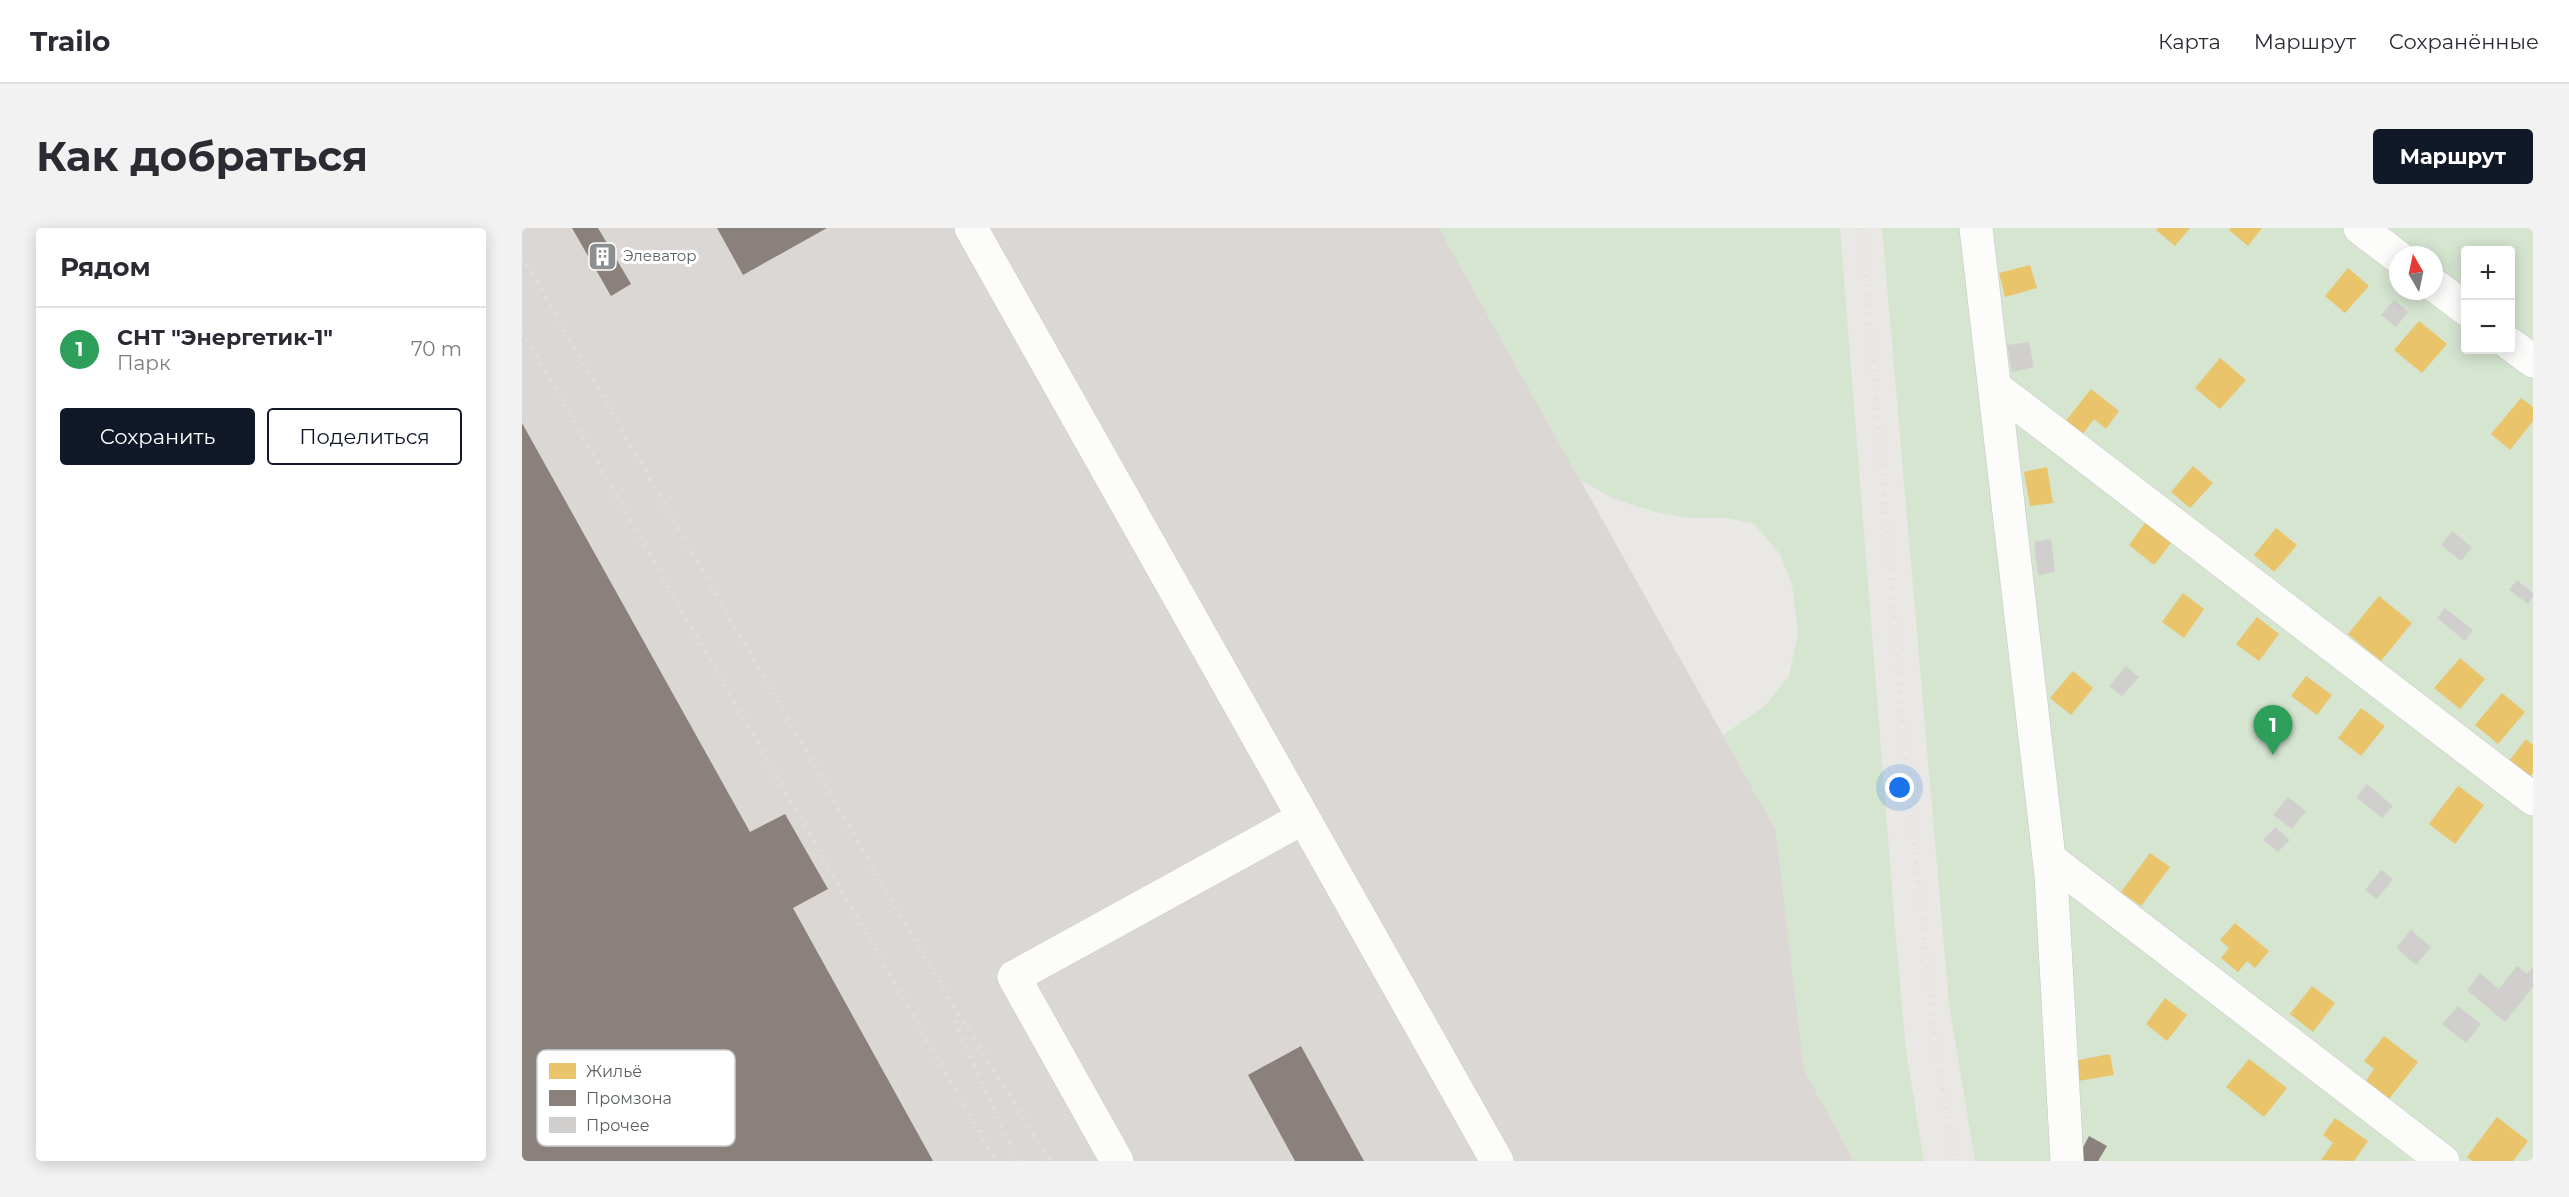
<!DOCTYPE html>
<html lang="ru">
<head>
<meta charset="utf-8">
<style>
	:root { --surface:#fff; --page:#f2f2f3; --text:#2b2b33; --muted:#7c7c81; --line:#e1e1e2; --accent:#111827 }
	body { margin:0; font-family:Montserrat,sans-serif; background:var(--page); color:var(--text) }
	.controls { position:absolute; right:18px; top:18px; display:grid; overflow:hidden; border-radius:6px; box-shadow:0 3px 15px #0003 }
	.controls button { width:54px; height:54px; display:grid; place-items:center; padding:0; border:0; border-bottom:2px solid var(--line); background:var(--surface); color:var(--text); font:30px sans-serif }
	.compass { position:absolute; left:1867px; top:18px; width:54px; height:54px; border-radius:50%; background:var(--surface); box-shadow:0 3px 15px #0003; rotate:351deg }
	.you { position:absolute; left:1378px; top:560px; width:21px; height:21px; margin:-15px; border:4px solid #fff; border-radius:50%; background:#1a73e8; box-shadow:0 0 0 9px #1a73e833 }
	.badge { display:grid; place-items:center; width:39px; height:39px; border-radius:50%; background:var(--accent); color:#fff; font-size:20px; font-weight:700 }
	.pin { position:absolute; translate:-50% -50px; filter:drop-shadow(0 2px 3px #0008) }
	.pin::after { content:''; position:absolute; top:32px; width:21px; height:18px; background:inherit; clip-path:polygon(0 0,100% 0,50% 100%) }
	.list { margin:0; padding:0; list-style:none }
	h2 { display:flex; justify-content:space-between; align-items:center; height:78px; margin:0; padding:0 24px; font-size:26px }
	h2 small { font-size:20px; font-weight:400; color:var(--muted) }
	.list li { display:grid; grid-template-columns:39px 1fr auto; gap:18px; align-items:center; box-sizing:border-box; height:84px; padding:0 24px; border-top:2px solid var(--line) }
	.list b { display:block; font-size:22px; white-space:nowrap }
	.list p { margin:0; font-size:20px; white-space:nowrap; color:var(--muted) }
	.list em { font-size:20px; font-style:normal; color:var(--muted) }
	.actions { display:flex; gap:12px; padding:18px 24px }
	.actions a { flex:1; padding:14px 0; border:2px solid var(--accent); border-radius:6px; text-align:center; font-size:21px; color:var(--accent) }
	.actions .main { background:var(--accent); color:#fff }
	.map { position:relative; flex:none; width:2011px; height:933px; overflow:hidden; border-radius:6px }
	header { display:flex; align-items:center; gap:36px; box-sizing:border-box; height:84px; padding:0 30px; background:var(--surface); border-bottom:2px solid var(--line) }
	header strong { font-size:28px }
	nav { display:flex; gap:33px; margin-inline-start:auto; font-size:21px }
	.intro { display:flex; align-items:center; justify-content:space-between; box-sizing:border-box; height:144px; padding:0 36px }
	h1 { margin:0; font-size:42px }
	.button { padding:15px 27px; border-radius:6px; background:var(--accent); color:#fff; font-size:21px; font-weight:700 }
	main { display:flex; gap:36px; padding:0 36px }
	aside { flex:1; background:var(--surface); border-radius:6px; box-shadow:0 3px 15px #0003 }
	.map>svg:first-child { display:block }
	.industrial { fill:#dad7d4 }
	.green { fill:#d5e5d0; fill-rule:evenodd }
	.homes { fill:#e9c46a }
	.industry { fill:#8a817c }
	.building { fill:#d1cfcd }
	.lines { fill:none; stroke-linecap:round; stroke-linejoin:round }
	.minor-casing { stroke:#c6c7c6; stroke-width:34 }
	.minor { stroke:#fcfcfb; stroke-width:33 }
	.rail { stroke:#e2e1e1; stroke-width:4.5; stroke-dasharray:1.5 8; stroke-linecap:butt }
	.labels { text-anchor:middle; stroke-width:6; stroke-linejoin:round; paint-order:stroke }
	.poi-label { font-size:15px; fill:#5a5f62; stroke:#fff; text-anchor:start }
	.key { fill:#fff; stroke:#cecfd0; stroke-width:1.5 }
	.key-label { font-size:16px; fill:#5a5f62 }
</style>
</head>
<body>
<header>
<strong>Trailo</strong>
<nav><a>Карта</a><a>Маршрут</a><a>Сохранённые</a></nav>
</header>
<div class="intro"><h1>Как добраться</h1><a class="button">Маршрут</a></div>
<main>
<aside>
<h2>Рядом<small></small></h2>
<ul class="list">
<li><span class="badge" style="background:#2e9e5b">1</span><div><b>СНТ &quot;Энергетик-1&quot;</b><p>Парк</p></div><em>70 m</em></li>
</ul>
<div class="actions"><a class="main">Сохранить</a><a>Поделиться</a></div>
</aside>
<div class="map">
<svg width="2011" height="933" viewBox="0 0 2011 933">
	<rect width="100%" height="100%" fill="#eae8e4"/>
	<path class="industrial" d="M0,0H917L1254,602L1282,841L1332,933H0Z"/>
	<g class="green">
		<path d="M917,0H1318L1374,711L1384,823L1402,933H1332L1282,841L1254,602L1201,507L1244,477L1267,448L1276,405L1270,357L1258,326L1232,296L1204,290H1166L1130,283L1092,271L1058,252Z"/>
		<path d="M1360,0H2011V933H1453L1427,776ZM1944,22H1988V122H1944ZM1876,27H1912V63H1876Z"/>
	</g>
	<g class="homes">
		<path d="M1636,0H1668L1653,18L1634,2Z"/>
		<path d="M1709,0H1740L1726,18L1707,2Z"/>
		<path d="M1508,37L1515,60L1483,69L1477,45Z"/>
		<path d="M1826,40L1847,58L1823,85L1803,68Z"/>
		<path d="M1897,93L1925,116L1900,145L1872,122Z"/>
		<path d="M1698,130L1724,152L1698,181L1673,160Z"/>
		<path d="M1569,161L1597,183L1584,201L1572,191L1560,207L1543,194Z"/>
		<path d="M1999,170L2011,179V193L1988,222L1969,206Z"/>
		<path d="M1671,238L1691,255L1668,280L1649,264Z"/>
		<path d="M1525,239L1531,275L1508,278L1502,244Z"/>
		<path d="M1623,295L1649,315L1632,337L1607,317Z"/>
		<path d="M1754,300L1775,317L1752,344L1732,327Z"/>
		<path d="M1661,365L1682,381L1662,410L1640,394Z"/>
		<path d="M1857,368L1890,395L1859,433L1826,406Z"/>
		<path d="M1735,389L1757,406L1737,433L1714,416Z"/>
		<path d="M1938,430L1963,451L1938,481L1912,460Z"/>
		<path d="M1551,443L1571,460L1549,487L1528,470Z"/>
		<path d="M1784,448L1810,467L1795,487L1769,468Z"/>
		<path d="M1980,465L2003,484L1976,516L1953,497Z"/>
		<path d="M1839,480L1863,498L1839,528L1816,510Z"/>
		<path d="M2004,511L2011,517V545L2007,550L1987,533Z"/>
		<path d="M1936,558L1962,577L1933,616L1907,596Z"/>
		<path d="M1628,625L1648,639L1619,678L1599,664Z"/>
		<path d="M1713,695L1747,723L1733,740L1725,733L1716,744L1699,730L1707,720L1698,712Z"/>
		<path d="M1790,758L1813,775L1791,804L1768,786Z"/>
		<path d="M1643,770L1665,787L1645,813L1624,796Z"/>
		<path d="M1862,808L1896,834L1864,875L1841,857L1852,841L1842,833Z"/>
		<path d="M1588,826L1592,847L1556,853L1552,833Z"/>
		<path d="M1727,831L1765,860L1742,889L1704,859Z"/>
		<path d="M1975,889L2006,913L1991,933H1950L1945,929Z"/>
		<path d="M1813,890L1846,913L1832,933L1799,932L1811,915L1801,907Z"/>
	</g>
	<g class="industry">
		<path d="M50,0H76L109,56L89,68Z"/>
		<path d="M195,0H305L221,47Z"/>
		<path d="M0,195L228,604L263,586L306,661L271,680L411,933H0Z"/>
		<path d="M779,818L842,933H773L726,847Z"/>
		<path d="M1567,908L1585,918L1576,933H1554Z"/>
	</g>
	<g class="building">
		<path d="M1872,72L1886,84L1874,99L1859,87Z"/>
		<path d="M1507,114L1512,139L1490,144L1485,117Z"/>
		<path d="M1930,303L1950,319L1939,333L1919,317Z"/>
		<path d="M1529,311L1533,344L1516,347L1512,314Z"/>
		<path d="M1995,352L2011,365V369L2006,376L1987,362Z"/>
		<path d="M1923,380L1951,402L1943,413L1915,390Z"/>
		<path d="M1604,438L1617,449L1600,468L1587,458Z"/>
		<path d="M1845,556L1871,578L1860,590L1834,569Z"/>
		<path d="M1766,569L1784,583L1770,601L1751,587Z"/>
		<path d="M1753,599L1768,612L1756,624L1741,612Z"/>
		<path d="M1859,642L1871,651L1855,671L1843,662Z"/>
		<path d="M1889,702L1909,719L1894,737L1874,720Z"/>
		<path d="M1995,738L2005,746L2011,739V759L1983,794L1945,762L1958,745L1977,761Z"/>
		<path d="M1936,778L1959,796L1944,815L1920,796Z"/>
	</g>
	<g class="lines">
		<defs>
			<g id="minor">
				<path d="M449,0L975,933"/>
				<path d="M1454,0L1529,647L1545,933"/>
				<path d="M1838,0L1876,29"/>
				<path d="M1912,57L1944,81"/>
				<path d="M1988,116L2011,133"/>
				<path d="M1473,159L2011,571"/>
				<path d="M1528,631L1921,933"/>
				<path d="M595,933L492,749L781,590"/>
			</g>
		</defs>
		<use href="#minor" class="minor-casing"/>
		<use href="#minor" class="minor"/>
		<g class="rail">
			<path d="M1340,0L1386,559L1416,839L1433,933"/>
			<path d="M0,28L411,744L528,933"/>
			<path d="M0,102L474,933"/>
			<path d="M433,793L495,933"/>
		</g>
	</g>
	<defs>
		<symbol id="building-square" viewBox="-11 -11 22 22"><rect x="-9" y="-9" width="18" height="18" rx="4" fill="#8c8f90" stroke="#fff"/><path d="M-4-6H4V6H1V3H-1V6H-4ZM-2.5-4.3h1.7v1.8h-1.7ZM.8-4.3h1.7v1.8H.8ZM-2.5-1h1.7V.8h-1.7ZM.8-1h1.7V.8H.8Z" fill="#fff"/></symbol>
	</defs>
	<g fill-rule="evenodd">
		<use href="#building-square" x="64" y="12" width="33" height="33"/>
	</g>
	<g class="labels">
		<g class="poi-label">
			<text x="101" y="33">Элеватор</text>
		</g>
	</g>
	<rect x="15" y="822" width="198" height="96" rx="9" class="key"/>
	<rect x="27" y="835" width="27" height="16" fill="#e9c46a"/>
	<rect x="27" y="862" width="27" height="16" fill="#8a817c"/>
	<rect x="27" y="889" width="27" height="16" fill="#d1cfcd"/>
	<g class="key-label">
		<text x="64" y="849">Жильё</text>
		<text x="64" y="876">Промзона</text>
		<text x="64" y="903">Прочее</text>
	</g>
</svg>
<div class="controls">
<button>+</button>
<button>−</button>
</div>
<svg class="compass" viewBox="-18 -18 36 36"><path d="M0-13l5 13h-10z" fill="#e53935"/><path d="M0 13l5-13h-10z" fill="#7c7c81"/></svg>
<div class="you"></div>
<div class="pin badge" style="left:1751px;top:527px;background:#2e9e5b">1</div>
</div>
</main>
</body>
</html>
